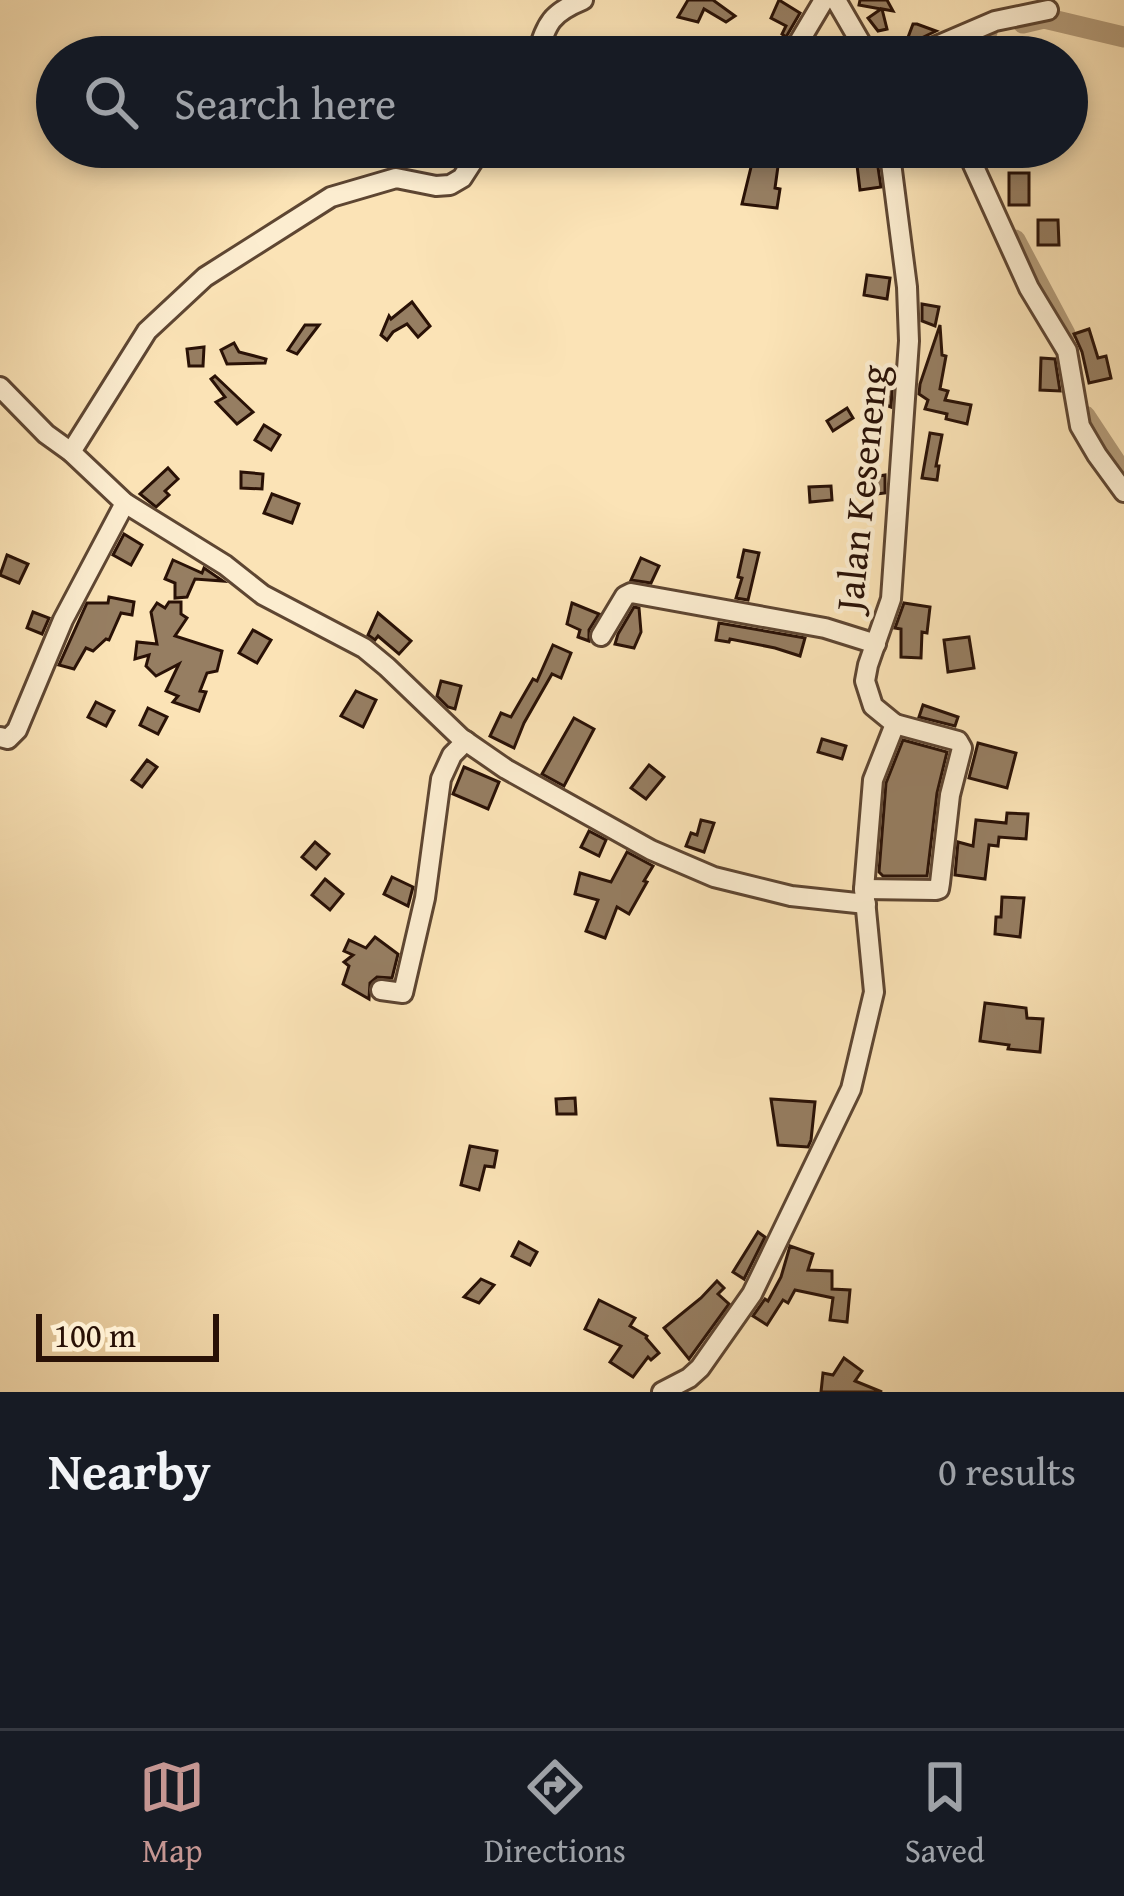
<!DOCTYPE html>
<html lang="en">
<head>
<meta charset="utf-8">
<style>
	:root { --surface:#171b24; --page:#242831; --text:#f1f3f6; --muted:#9ea1a6; --line:#363941; --accent:#c59692 }
	body { margin:0; font-family:"Gentium Book Plus",serif; background:var(--page); color:var(--text) }
	.scale { position:absolute; left:36px; bottom:30px; width:183px; box-sizing:border-box; padding-left:12px; border:6px solid #291106; border-top:0; font-size:33px; line-height:42px; white-space:nowrap; color:#291106; -webkit-text-stroke:9px #fcedd0; paint-order:stroke }
	.list { margin:0; padding:0; list-style:none }
	h2 { display:flex; justify-content:space-between; align-items:center; height:156px; margin:0; padding:0 48px; font-size:51px }
	h2 small { font-size:39px; font-weight:400; color:var(--muted) }
	.icon { flex:none; width:66px; height:66px; fill:none; stroke:currentColor; stroke-width:2; stroke-linecap:round; stroke-linejoin:round }
	.map { position:relative; flex:none; width:1124px; height:1392px; overflow:hidden }
	.search { position:absolute; background:var(--surface); box-shadow:0 6px 18px #0003; left:36px; right:36px; top:36px; height:132px; display:flex; align-items:center; gap:30px; box-sizing:border-box; padding:0 42px; border-radius:66px; color:var(--muted); font-size:45px }
	.sheet { height:336px; background:var(--surface) }
	nav { display:flex; justify-content:space-around; align-items:center; box-sizing:border-box; height:168px; border-top:3px solid var(--line); background:var(--surface); font-size:33px; color:var(--muted) }
	nav a { display:grid; justify-items:center; gap:6px }
	nav .on { color:var(--accent) }
	.map>svg:first-child { display:block }
	.lines { fill:none; stroke-linecap:round; stroke-linejoin:round }
	.river { stroke:#b49c7a; stroke-width:21 }
	.building { fill:#967e62; stroke:#291106; stroke-width:3 }
	.minor-casing { stroke:#5e4632; stroke-width:24 }
	.minor { stroke:#fcedd0; stroke-width:18 }
	.labels { text-anchor:middle; stroke-width:9; stroke-linejoin:round; paint-order:stroke }
	.street-label { font-size:39px; fill:#291106; stroke:#fcedd0 }
</style>
</head>
<body>
<div class="map">
<svg width="1124" height="1392" viewBox="0 0 1124 1392">
	<rect width="100%" height="100%" fill="#fbe3b6"/>
	<filter id="stains"><feTurbulence type="fractalNoise" baseFrequency=".00167" numOctaves="4"/><feColorMatrix values="0 0 0 0 .2 0 0 0 0 .09 0 0 0 0 .02 0 0 0 .5 -.17"/></filter>
	<radialGradient id="worn" r=".72"><stop offset=".6" stop-color="#630" stop-opacity="0"/><stop offset="1" stop-color="#630" stop-opacity=".3"/></radialGradient>
	<g class="lines">
		<g class="river">
			<path d="M1023,23L1044,18L1124,37"/>
			<path d="M959,57C960,41 974,35 987,32"/>
			<path d="M1015,240L1065,334"/>
			<path d="M1085,416L1124,475"/>
		</g>
	</g>
	<g class="building">
		<path d="M688,0H713L735,16L726,22L704,9L698,22L678,17Z"/>
		<path d="M779,0L800,13L786,37L782,34L786,26L771,18Z"/>
		<path d="M860,0H887L893,11L882,9L887,29L878,31L868,18L881,9L859,5Z"/>
		<path d="M913,24H917L936,31L913,42L907,40Z"/>
		<path d="M876,154L881,187L860,190L856,157Z"/>
		<path d="M754,155L779,159L775,188L780,189L777,208L742,204Z"/>
		<rect x="1009" y="173" width="20" height="32"/>
		<path d="M1038,220H1058L1059,245H1038Z"/>
		<path d="M867,275L890,278L887,299L864,295Z"/>
		<path d="M412,302L430,326L418,337L407,324L393,332L387,340L381,335L389,316L391,319Z"/>
		<path d="M922,304L939,307L935,326L922,321Z"/>
		<path d="M305,325H319L297,354L288,350Z"/>
		<path d="M940,325L942,355L946,356L940,389L948,391L945,400L971,405L967,424L946,419L947,414L925,409L928,400L919,394L920,384Z"/>
		<path d="M1089,329L1098,358L1106,356L1111,378L1089,383L1082,352L1074,334Z"/>
		<path d="M234,343L239,352L266,359L265,363L227,364L221,350Z"/>
		<path d="M204,347L203,366H189L187,349Z"/>
		<path d="M1041,358L1055,359L1060,391L1040,390Z"/>
		<path d="M878,372L893,378L891,407L868,398Z"/>
		<path d="M215,376L253,412L237,424L216,402L225,397L211,379Z"/>
		<path d="M847,408L853,418L833,431L827,421Z"/>
		<path d="M264,425L280,435L271,450L255,440Z"/>
		<path d="M930,433L942,435L936,466H939L937,480L922,478Z"/>
		<path d="M168,468L178,479L165,491L169,495L156,507L140,494Z"/>
		<path d="M241,472L263,474L262,489L241,488Z"/>
		<path d="M885,475V493L868,495L865,478Z"/>
		<path d="M831,486L832,500L810,502L809,487Z"/>
		<path d="M272,494L299,504L292,523L264,513Z"/>
		<path d="M124,534L142,545L131,565L113,555Z"/>
		<path d="M744,550L759,553L748,600L736,598L742,578L738,577Z"/>
		<path d="M7,555L28,564L19,583L0,575Z"/>
		<path d="M641,558L659,566L651,583L631,580Z"/>
		<path d="M173,560L202,573L204,568L223,581L195,579L187,597L175,598V583L165,579Z"/>
		<path d="M109,597L134,602L132,615L121,613L109,640L106,639L93,651L86,648L74,669L59,665L87,603H108Z"/>
		<path d="M169,602H181V614L187,618L175,636L222,651L217,671L207,673L200,691L206,692L199,711L173,702L178,696L166,691L179,664L156,676L146,666L149,655L135,659L137,642L157,644L151,612L157,603L165,608Z"/>
		<path d="M572,603L599,614L589,630V641L578,637L580,630L567,624Z"/>
		<path d="M904,603L930,607L927,633L922,632L921,658L901,657V629L895,628Z"/>
		<path d="M634,607L639,608L641,632L634,648L615,644L618,634Z"/>
		<path d="M33,612L49,618L42,634L27,628Z"/>
		<path d="M378,613L411,641L399,654L378,636L375,640L368,635Z"/>
		<path d="M719,623L805,638L800,656L775,648L730,639L729,642L716,640Z"/>
		<path d="M253,630L271,640L257,663L239,653Z"/>
		<path d="M969,637L974,668L948,672L944,640Z"/>
		<path d="M553,645L571,653L561,678L552,674L524,723L514,748L490,736L501,713L511,717L533,679L537,681Z"/>
		<path d="M441,681L461,686L455,709L448,707L437,696Z"/>
		<path d="M356,691L376,700L363,727L341,716Z"/>
		<path d="M96,702L114,711L106,726L88,717Z"/>
		<path d="M923,705L958,717L955,726L919,717Z"/>
		<path d="M148,708L167,717L158,734L140,725Z"/>
		<path d="M574,718L594,729L564,786L542,774Z"/>
		<path d="M822,739L846,746L842,759L818,752Z"/>
		<path d="M903,740L947,752L937,793L927,876H883L879,872L886,783Z"/>
		<path d="M978,743L1016,753L1007,788L969,778Z"/>
		<path d="M147,760L157,767L142,787L132,780Z"/>
		<path d="M649,765L664,777L646,799L631,788Z"/>
		<path d="M464,767L499,782L488,809L453,794Z"/>
		<path d="M1007,813L1028,814L1026,839L999,837L998,846L989,845L985,879L955,875L958,842L973,846L976,820L1006,823Z"/>
		<path d="M701,820L714,823L704,852L686,846L691,833L697,835Z"/>
		<path d="M589,831L606,840L599,856L581,847Z"/>
		<path d="M315,842L329,854L316,869L302,857Z"/>
		<path d="M627,852L653,866L644,881L647,882L629,914L617,907L605,938L586,931L598,900L575,894L580,873L611,882Z"/>
		<path d="M392,877L413,887L408,906L384,894Z"/>
		<path d="M325,879L343,894L330,910L312,895Z"/>
		<path d="M1002,897L1024,898L1020,937L995,934L996,917H1001Z"/>
		<path d="M375,937L398,954L392,978L377,977L370,983L369,999L343,984L349,966L344,962L353,955L344,951L349,940L366,948Z"/>
		<path d="M985,1003L1026,1008L1027,1018L1043,1019L1040,1052L1008,1049L1009,1045L980,1041Z"/>
		<path d="M575,1098L576,1114H557L556,1099Z"/>
		<path d="M771,1099L815,1102L811,1140L808,1147L778,1145Z"/>
		<path d="M470,1146L497,1151L494,1167L485,1166L479,1190L461,1185Z"/>
		<path d="M758,1232L765,1237L744,1279L733,1272Z"/>
		<path d="M519,1242L537,1252L530,1265L512,1256Z"/>
		<path d="M790,1246L813,1254L808,1270L832,1271V1289L850,1290L847,1322L830,1320L833,1298L795,1290L788,1303L783,1300L767,1325L753,1316L765,1299L768,1301L781,1277Z"/>
		<path d="M481,1279L494,1285L479,1303L464,1297Z"/>
		<path d="M717,1281L724,1288L718,1294L729,1304L689,1359L664,1328L701,1298Z"/>
		<path d="M599,1300L635,1318L630,1326L647,1336L646,1338L659,1353L651,1360L648,1357L633,1377L610,1362L621,1346L585,1329Z"/>
		<path d="M844,1358L862,1371L855,1381L882,1392H821L823,1373L833,1375Z"/>
	</g>
	<g class="lines">
		<defs>
			<g id="minor">
				<path d="M836,0L869,57"/>
				<path d="M536,57C547,24 549,14 583,0"/>
				<path d="M790,57L824,0"/>
				<path d="M911,57L995,21L1048,10"/>
				<path d="M965,147L1029,288L1067,351L1080,426L1097,455L1124,492"/>
				<path d="M0,387L46,434L71,452L125,503L225,565L263,595L364,648L387,667L461,738L506,769L651,850L714,877L791,896L866,904"/>
				<path d="M71,452L147,331L205,277L331,197L396,178L436,186L450,185L462,178L482,147"/>
				<path d="M601,636L625,596L631,593L825,628L876,644"/>
				<path d="M0,737L8,739L17,730L63,620L125,503"/>
				<path d="M864,889L936,890L939,889L940,883L950,795L962,748L958,741L895,724"/>
				<path d="M381,990L403,993L425,898L441,779L452,755L466,741"/>
				<path d="M662,1392L689,1378L700,1368L752,1294L851,1089L874,992L864,889L873,780L895,724L873,706L865,681L868,665L891,599L909,341L907,287L889,147"/>
			</g>
		</defs>
		<use href="#minor" class="minor-casing"/>
		<use href="#minor" class="minor"/>
	</g>
	<g class="labels">
		<g class="street-label">
			<text transform="translate(861 488) rotate(-84)" y="14">Jalan Keseneng</text>
		</g>
	</g>
	<rect width="100%" height="100%" filter="url(#stains)"/>
	<rect width="100%" height="100%" fill="url(#worn)"/>
</svg>
<div class="scale">100 m</div>
<div class="search"><svg class="icon" aria-label="search" viewBox="0 0 24 24"><circle cx="10" cy="10" r="6"/><path d="M15 15l6 6"/></svg>Search here</div>
</div>
<section class="sheet">
<h2>Nearby<small>0 results</small></h2>
<ul class="list">
</ul>
</section>
<nav>
<a class="on"><svg class="icon" aria-label="map" viewBox="0 0 24 24"><path d="M3 6l6-2 6 2 6-2v14l-6 2-6-2-6 2zM9 4v14M15 6v14"/></svg>Map</a>
<a><svg class="icon" aria-label="directions" viewBox="0 0 24 24"><path d="M12 3l9 9-9 9-9-9zM9 14v-3h6M13 9l2 2-2 2"/></svg>Directions</a>
<a><svg class="icon" aria-label="saved" viewBox="0 0 24 24"><path d="M7 4h10v16l-5-4-5 4z"/></svg>Saved</a>
</nav>
</body>
</html>
